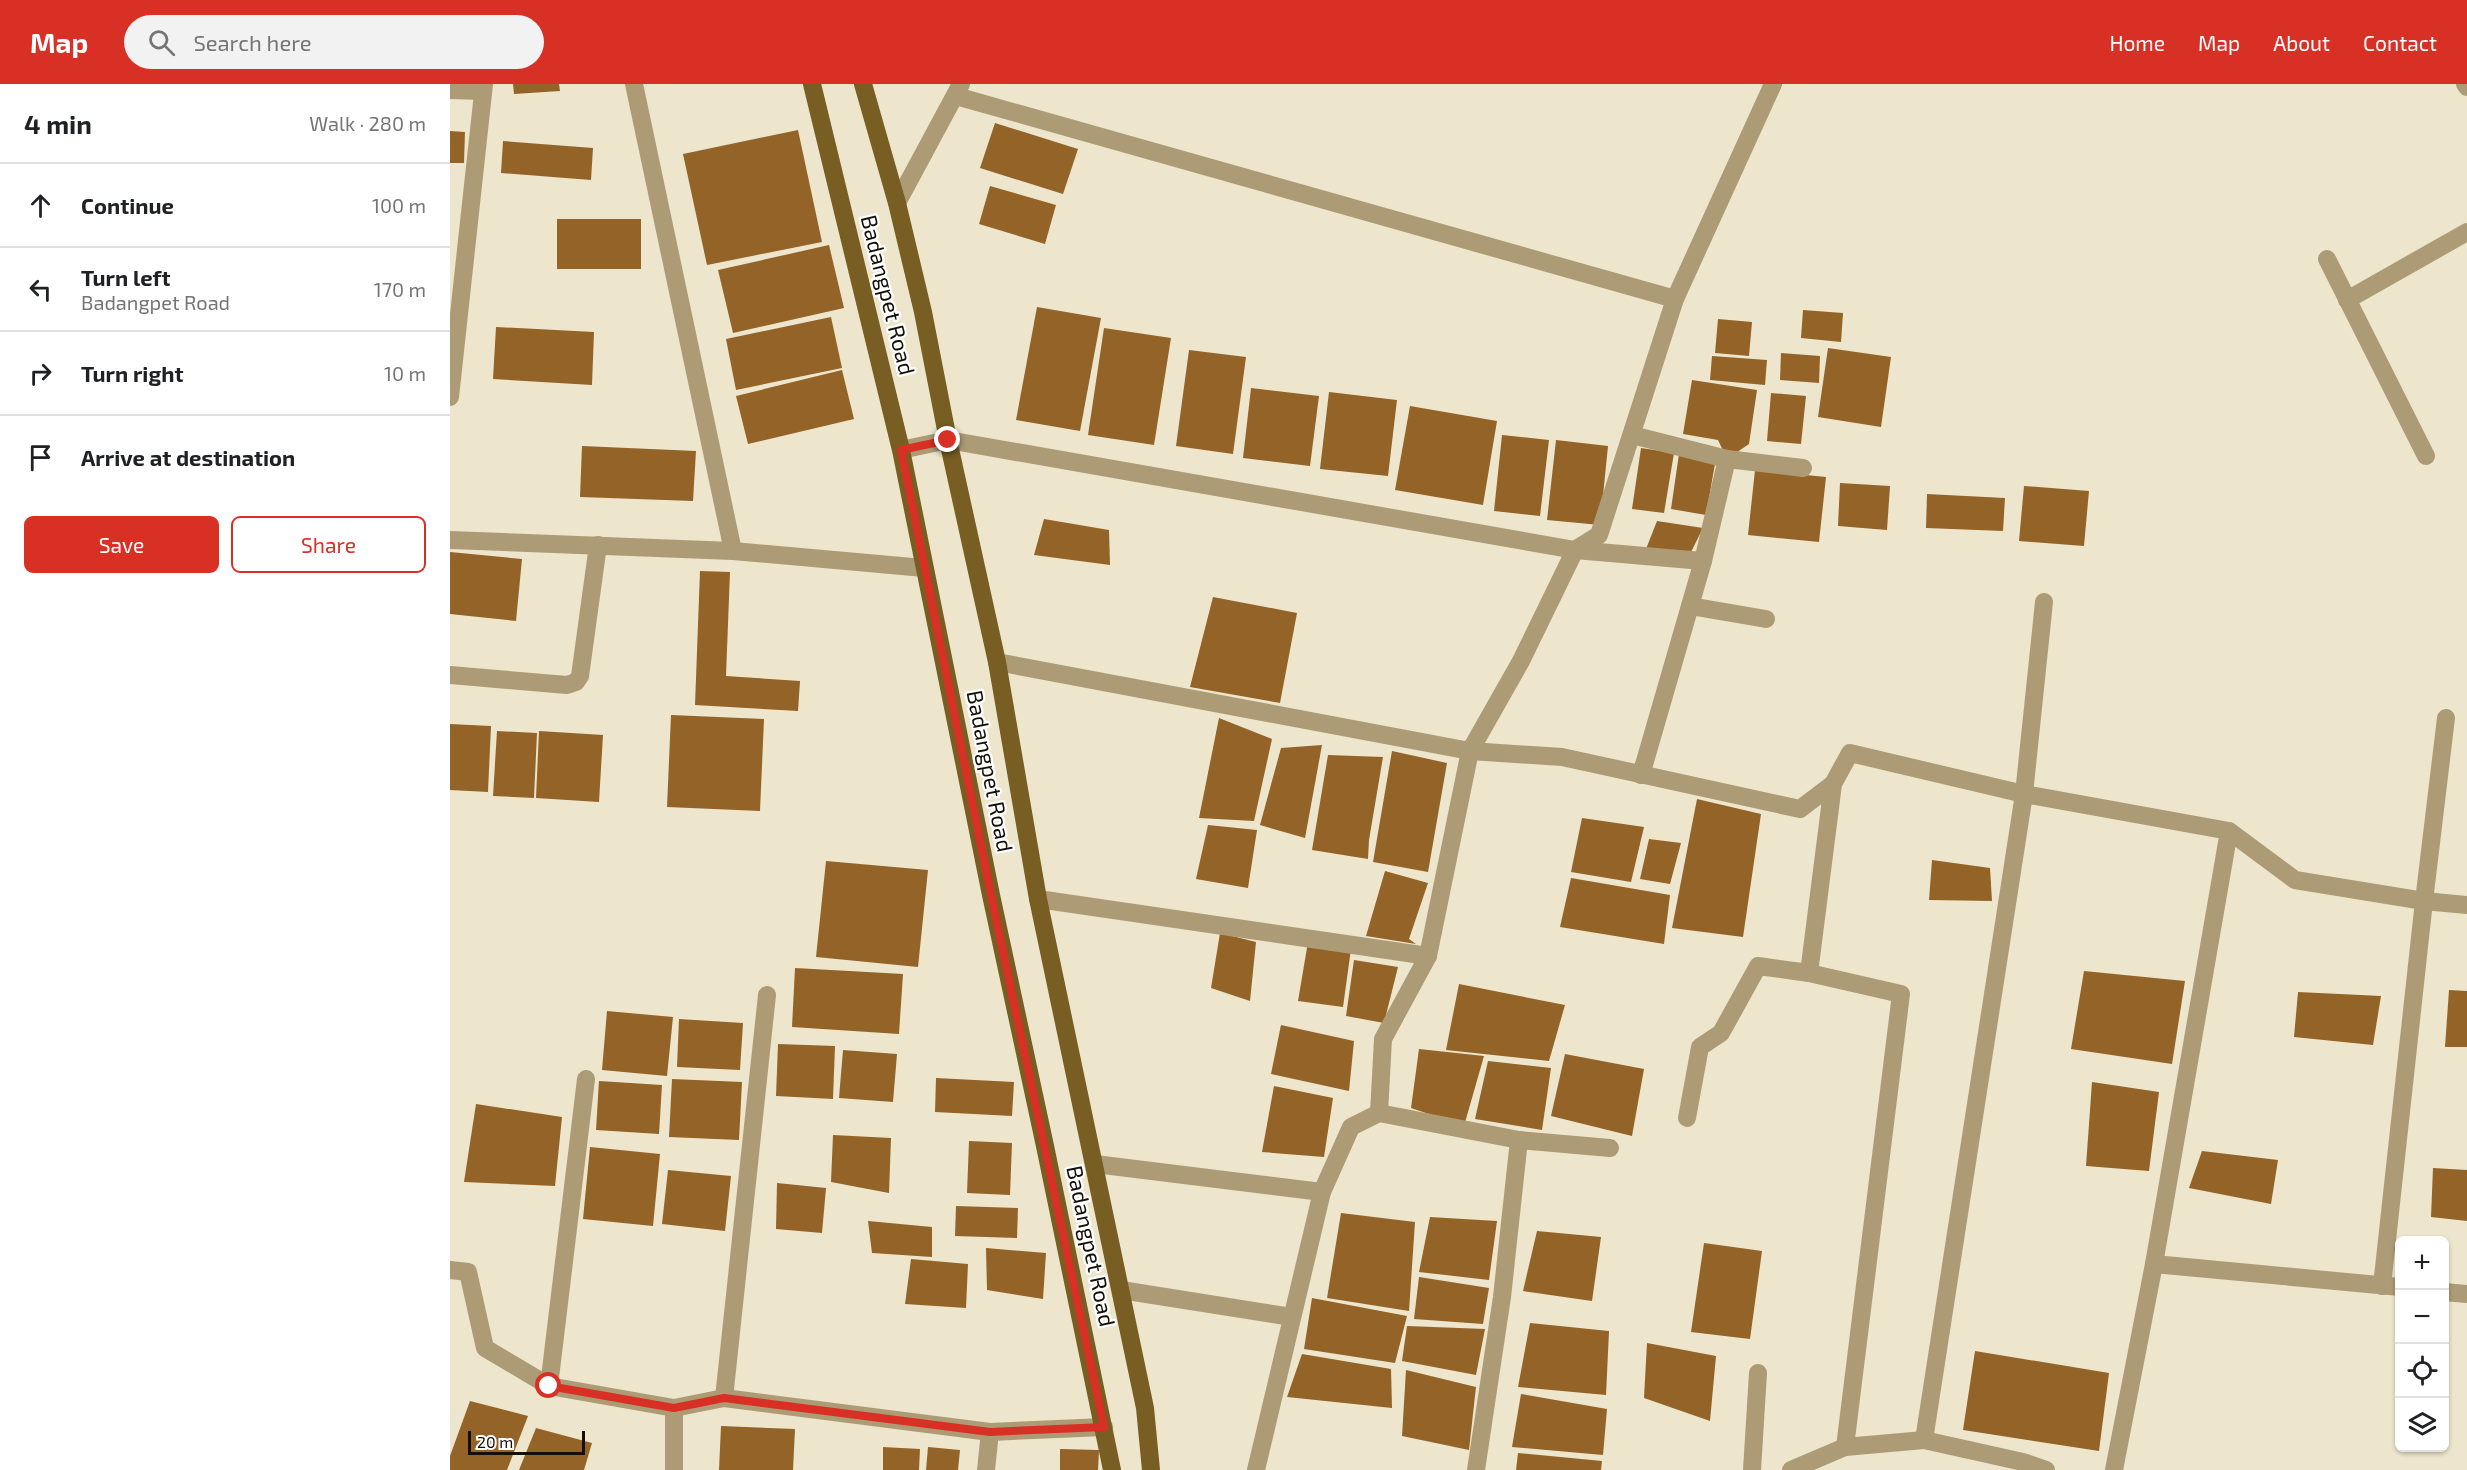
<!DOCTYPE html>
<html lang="en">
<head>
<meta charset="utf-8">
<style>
	:root { --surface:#fff; --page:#f2f2f2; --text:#202124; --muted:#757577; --line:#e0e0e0; --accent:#d93025 }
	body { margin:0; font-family:"Exo 2",sans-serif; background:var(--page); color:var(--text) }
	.controls { position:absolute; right:18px; bottom:18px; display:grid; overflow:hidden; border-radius:9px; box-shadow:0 2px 4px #0004 }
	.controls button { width:54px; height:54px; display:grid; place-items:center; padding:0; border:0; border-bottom:2px solid var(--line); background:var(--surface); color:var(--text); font:30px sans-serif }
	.scale { position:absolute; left:18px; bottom:15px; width:117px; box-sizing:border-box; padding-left:6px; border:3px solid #121008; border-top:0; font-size:16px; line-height:21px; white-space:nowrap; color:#121008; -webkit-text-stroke:4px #fff; paint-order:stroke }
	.stop { position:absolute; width:18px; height:18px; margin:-14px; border:4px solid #d93025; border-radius:50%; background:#fff }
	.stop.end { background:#d93025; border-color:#fff; box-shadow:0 2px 6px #0008 }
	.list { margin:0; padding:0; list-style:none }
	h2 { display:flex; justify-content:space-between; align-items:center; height:78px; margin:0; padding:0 24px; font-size:26px }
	h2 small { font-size:20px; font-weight:400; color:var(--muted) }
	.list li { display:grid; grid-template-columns:39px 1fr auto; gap:18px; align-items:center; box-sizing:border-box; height:84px; padding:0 24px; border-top:2px solid var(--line) }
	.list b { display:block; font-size:22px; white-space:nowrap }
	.list p { margin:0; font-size:20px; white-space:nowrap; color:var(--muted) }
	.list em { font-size:20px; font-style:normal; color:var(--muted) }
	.actions { display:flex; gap:12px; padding:18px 24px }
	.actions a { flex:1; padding:14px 0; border:2px solid var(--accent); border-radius:9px; text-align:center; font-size:21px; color:var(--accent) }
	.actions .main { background:var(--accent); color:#fff }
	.icon { flex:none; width:33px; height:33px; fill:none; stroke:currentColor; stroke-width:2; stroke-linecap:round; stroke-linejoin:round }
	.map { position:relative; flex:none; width:2017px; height:1386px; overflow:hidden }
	header { display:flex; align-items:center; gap:36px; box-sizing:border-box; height:84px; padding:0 30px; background:var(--accent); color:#fff }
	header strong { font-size:28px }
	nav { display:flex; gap:33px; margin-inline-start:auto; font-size:21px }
	.search { width:420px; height:54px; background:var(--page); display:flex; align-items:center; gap:15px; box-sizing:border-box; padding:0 21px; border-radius:33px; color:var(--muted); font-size:22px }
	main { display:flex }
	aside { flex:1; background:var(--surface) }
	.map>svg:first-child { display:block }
	.building { fill:#946327 }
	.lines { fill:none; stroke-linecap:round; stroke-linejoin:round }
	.minor { stroke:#ad9b76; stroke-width:18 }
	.major { stroke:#785e22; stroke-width:18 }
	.route { stroke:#d93025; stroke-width:8 }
	.labels { text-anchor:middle; stroke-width:4.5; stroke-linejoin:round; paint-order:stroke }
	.street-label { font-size:22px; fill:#121008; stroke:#fff }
</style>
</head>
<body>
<header>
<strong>Map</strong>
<div class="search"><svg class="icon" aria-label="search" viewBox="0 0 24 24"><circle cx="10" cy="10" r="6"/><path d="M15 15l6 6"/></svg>Search here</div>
<nav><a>Home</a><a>Map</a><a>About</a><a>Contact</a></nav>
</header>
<main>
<aside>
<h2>4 min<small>Walk · 280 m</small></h2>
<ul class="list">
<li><svg class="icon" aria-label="ahead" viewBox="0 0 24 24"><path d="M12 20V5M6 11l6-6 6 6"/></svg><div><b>Continue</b></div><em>100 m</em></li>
<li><svg class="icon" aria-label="left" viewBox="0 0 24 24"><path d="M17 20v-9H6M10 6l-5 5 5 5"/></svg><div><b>Turn left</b><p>Badangpet Road</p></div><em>170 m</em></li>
<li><svg class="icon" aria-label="right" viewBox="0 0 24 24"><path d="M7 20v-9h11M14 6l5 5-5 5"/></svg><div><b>Turn right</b></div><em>10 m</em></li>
<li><svg class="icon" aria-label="arrive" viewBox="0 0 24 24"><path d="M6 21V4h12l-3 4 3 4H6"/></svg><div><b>Arrive at destination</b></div></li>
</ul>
<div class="actions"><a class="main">Save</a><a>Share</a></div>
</aside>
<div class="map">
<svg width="2017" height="1386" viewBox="0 0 2017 1386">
	<rect width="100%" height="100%" fill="#ede6cd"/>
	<g class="building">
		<path d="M63,0H109L110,7L64,10Z"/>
		<path d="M545,39L628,65L613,110L530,84Z"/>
		<path d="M348,46L372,158L257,181L233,70Z"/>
		<path d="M0,47L15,48L14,79H0Z"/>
		<path d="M53,57L143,64L141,96L51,89Z"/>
		<path d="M540,102L606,121L595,160L529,140Z"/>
		<rect x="107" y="135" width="84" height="50"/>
		<path d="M379,161L394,224L283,249L268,186Z"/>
		<path d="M587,223L651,234L630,347L566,336Z"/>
		<path d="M1353,226L1393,229L1391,258L1351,254Z"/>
		<path d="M381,233L392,284L286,306L276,255Z"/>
		<path d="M1268,235L1302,238L1299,272L1265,269Z"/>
		<path d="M46,243L144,248L142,301L43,295Z"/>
		<path d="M654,244L721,254L704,361L638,351Z"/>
		<path d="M1378,264L1441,273L1431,343L1368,333Z"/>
		<path d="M739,266L796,273L783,370L726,362Z"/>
		<path d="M1331,269L1370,272L1369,299L1330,296Z"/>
		<path d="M1262,272L1317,276L1315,301L1260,296Z"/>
		<path d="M392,286L404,335L298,360L286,312Z"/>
		<path d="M1242,296L1307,306L1299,360L1277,375L1268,356L1233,350Z"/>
		<path d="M801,304L869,312L860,382L793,374Z"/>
		<path d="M879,308L947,316L938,392L870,385Z"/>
		<path d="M1321,309L1356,312L1351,360L1317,357Z"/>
		<path d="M960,322L1047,337L1033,421L945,406Z"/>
		<path d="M1052,351L1099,356L1090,432L1044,427Z"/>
		<path d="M1106,356L1158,362L1150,441L1097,436Z"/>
		<path d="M132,362L246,367L243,417L130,413Z"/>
		<path d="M1191,364L1224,369L1214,429L1182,425Z"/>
		<path d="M1229,370L1266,374L1256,431L1221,425Z"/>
		<path d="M1305,386L1376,393L1369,458L1298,451Z"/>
		<path d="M1390,399L1440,402L1437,446L1388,442Z"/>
		<path d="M1574,402L1639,407L1634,462L1569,457Z"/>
		<path d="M1477,410L1555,414L1553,447L1476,444Z"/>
		<path d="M594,435L659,446L660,481L584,471Z"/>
		<path d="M1207,437L1253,444L1239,472L1196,465Z"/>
		<path d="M0,468L72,475L66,537L0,530Z"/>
		<path d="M250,487L280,488L276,592L350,597L348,627L245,621Z"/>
		<path d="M763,513L847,529L830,619L740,603Z"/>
		<path d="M221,631L314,635L310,727L217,723Z"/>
		<path d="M769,634L822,655L804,737L749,734Z"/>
		<path d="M0,640L41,642L38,708L0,706Z"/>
		<path d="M47,647L87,649L84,714L43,712Z"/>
		<path d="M89,647L153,651L149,718L86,714Z"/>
		<path d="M872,661L855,754L810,741L831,664Z"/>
		<path d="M942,667L997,679L978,788L923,778Z"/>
		<path d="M878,671L933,673L919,756L918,775L862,766Z"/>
		<path d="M1247,715L1311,730L1293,853L1222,844Z"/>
		<path d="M1132,734L1194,743L1181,798L1121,788Z"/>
		<path d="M758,741L807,746L798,804L746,795Z"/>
		<path d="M1199,755L1231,759L1220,800L1190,795Z"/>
		<path d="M1482,776L1540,784L1542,817L1479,816Z"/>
		<path d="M376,777L478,786L468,883L366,873Z"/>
		<path d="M935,787L978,799L959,855L966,860L916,852Z"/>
		<path d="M1121,794L1220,811L1214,860L1110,843Z"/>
		<path d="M770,849L806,858L800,917L761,904Z"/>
		<path d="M858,858L901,865L893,923L848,917Z"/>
		<path d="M904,876L948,883L934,939L896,932Z"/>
		<path d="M345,884L453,890L449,950L342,943Z"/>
		<path d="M1634,887L1735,897L1722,980L1621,965Z"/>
		<path d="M1009,900L1115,921L1099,977L996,966Z"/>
		<path d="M1999,906L2017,907V963H1995Z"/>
		<path d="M1848,908L1931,912L1923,961L1844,953Z"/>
		<path d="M157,927L223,933L217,992L152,986Z"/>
		<path d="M229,935L293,939L290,986L227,983Z"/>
		<path d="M831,941L904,957L899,1007L821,990Z"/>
		<path d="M328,960L385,962L383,1015L326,1012Z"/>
		<path d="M969,965L1034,972L1014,1042L961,1024Z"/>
		<path d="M393,966L447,970L443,1018L389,1014Z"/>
		<path d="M1115,970L1194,985L1182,1052L1101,1032Z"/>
		<path d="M1038,977L1101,984L1092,1046L1025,1035Z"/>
		<path d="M486,994L564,998L562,1032L485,1028Z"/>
		<path d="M222,995L292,998L289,1056L219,1053Z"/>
		<path d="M149,997L212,1001L209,1050L146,1046Z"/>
		<path d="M1642,998L1709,1008L1699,1087L1636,1082Z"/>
		<path d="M824,1002L883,1014L874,1073L812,1068Z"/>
		<path d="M26,1020L112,1033L105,1102L14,1098Z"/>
		<path d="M383,1051L441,1054L439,1109L381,1098Z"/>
		<path d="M519,1057L562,1059L560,1111L517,1109Z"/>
		<path d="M140,1063L210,1070L203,1142L133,1135Z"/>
		<path d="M1752,1067L1828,1076L1821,1120L1739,1104Z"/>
		<path d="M1983,1084L2017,1086V1137L1981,1133Z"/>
		<path d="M218,1086L281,1092L275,1147L212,1140Z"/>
		<path d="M327,1099L376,1104L372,1149L326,1145Z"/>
		<path d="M506,1122L568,1124L567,1154L505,1152Z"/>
		<path d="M891,1129L965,1138L959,1227L877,1214Z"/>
		<path d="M980,1133L1047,1137L1039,1196L969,1188Z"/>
		<path d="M418,1137L482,1143V1173L422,1169Z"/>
		<path d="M1087,1147L1151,1153L1142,1217L1073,1207Z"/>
		<path d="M1254,1159L1312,1167L1300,1255L1241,1248Z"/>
		<path d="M536,1164L596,1169L593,1215L537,1206Z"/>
		<path d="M461,1175L518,1180L516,1224L455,1220Z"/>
		<path d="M969,1193L1039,1204L1033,1240L964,1235Z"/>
		<path d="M862,1214L957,1232L945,1279L854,1265Z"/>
		<path d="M1080,1239L1159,1247L1156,1311L1068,1303Z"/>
		<path d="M957,1242L1035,1245L1026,1291L952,1277Z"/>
		<path d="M1197,1259L1266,1272L1260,1337L1194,1314Z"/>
		<path d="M1525,1267L1659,1289L1649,1367L1513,1346Z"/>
		<path d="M852,1270L941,1285L942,1324L837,1313Z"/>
		<path d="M956,1286L1026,1303L1019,1366L952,1352Z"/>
		<path d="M1071,1310L1157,1325L1153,1371L1062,1363Z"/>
		<path d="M20,1317L78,1332L57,1386H0V1372Z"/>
		<path d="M271,1342L345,1345L343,1386H269Z"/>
		<path d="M86,1344L142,1359L134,1386H69Z"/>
		<path d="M433,1363L470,1365L469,1386H433Z"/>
		<path d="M478,1363L510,1366L508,1386H476Z"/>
		<path d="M610,1365L649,1366L648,1386H610Z"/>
		<path d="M1068,1369L1152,1377L1151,1386H1066Z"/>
	</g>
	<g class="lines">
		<g class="minor">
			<path d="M184,0L283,467"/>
			<path d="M2015,0L2017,3"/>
			<path d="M0,6L33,7"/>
			<path d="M506,12L1225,215"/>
			<path d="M447,119L511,0"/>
			<path d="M1877,175L1976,372"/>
			<path d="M1897,216L2017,148"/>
			<path d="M0,313L34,0"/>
			<path d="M1182,351L1277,375L1353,384"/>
			<path d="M451,366L498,356L1125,466L1253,477"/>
			<path d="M0,456L283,467L474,484"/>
			<path d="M1240,522L1316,535"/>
			<path d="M547,578L1020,667L1112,673L1350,725L1383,700L1400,669L1574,710L1779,747L1845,796L1974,817L2017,821"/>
			<path d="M0,591L117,601L126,598L130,592L148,461"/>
			<path d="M1191,691L1253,477L1277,375"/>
			<path d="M588,815L978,872"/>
			<path d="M1359,889L1383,700"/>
			<path d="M317,911L274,1314L540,1348L654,1343"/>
			<path d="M136,995L99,1302L224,1324"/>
			<path d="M929,1029L1069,1056L1160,1064"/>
			<path d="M1237,1034L1250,963L1271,949L1308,882L1359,889L1451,910L1395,1363"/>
			<path d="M645,1080L872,1108"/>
			<path d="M1704,1180L1950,1203"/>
			<path d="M0,1186L18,1188L35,1264L99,1302"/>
			<path d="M1932,1202L1974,817L1996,634"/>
			<path d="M671,1206L842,1233"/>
			<path d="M1994,1208L2017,1210"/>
			<path d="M1474,1356L1574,710L1594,518"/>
			<path d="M224,1386V1324L274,1314"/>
			<path d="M536,1386L540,1348"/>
			<path d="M806,1386L872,1108L901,1043L929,1029L933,955L978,872L1020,667L1071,577L1125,466L1149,451L1225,215L1323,0"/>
			<path d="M1026,1386L1052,1213L1069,1056"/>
			<path d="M1302,1386L1308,1289"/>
			<path d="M1341,1386L1395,1363L1474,1356L1573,1378L1596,1386"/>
			<path d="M1664,1386L1704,1180L1779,747"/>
		</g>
		<g class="major">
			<path d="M362,0L451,366L541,811L595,1062L662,1386"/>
			<path d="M413,0L447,119L473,228L498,356L547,578L588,815L695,1324L701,1386"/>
		</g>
	</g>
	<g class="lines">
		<path class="route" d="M99,1302L224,1324L274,1314L540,1348L654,1343L541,811L451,366L498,356"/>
	</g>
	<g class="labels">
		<g class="street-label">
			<text transform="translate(438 211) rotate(76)" y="8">Badangpet Road</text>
			<text transform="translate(540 687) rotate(79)" y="8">Badangpet Road</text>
			<text transform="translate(641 1162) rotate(78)" y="8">Badangpet Road</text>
		</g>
	</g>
</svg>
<div class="controls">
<button>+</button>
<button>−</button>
<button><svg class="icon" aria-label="locate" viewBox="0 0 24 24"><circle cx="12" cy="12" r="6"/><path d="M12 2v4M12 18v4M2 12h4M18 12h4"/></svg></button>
<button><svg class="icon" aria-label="layers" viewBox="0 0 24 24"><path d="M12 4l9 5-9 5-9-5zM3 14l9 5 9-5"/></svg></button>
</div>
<div class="scale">20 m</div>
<div class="stop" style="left:99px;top:1302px"></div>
<div class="stop end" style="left:498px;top:356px"></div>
</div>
</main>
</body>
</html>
